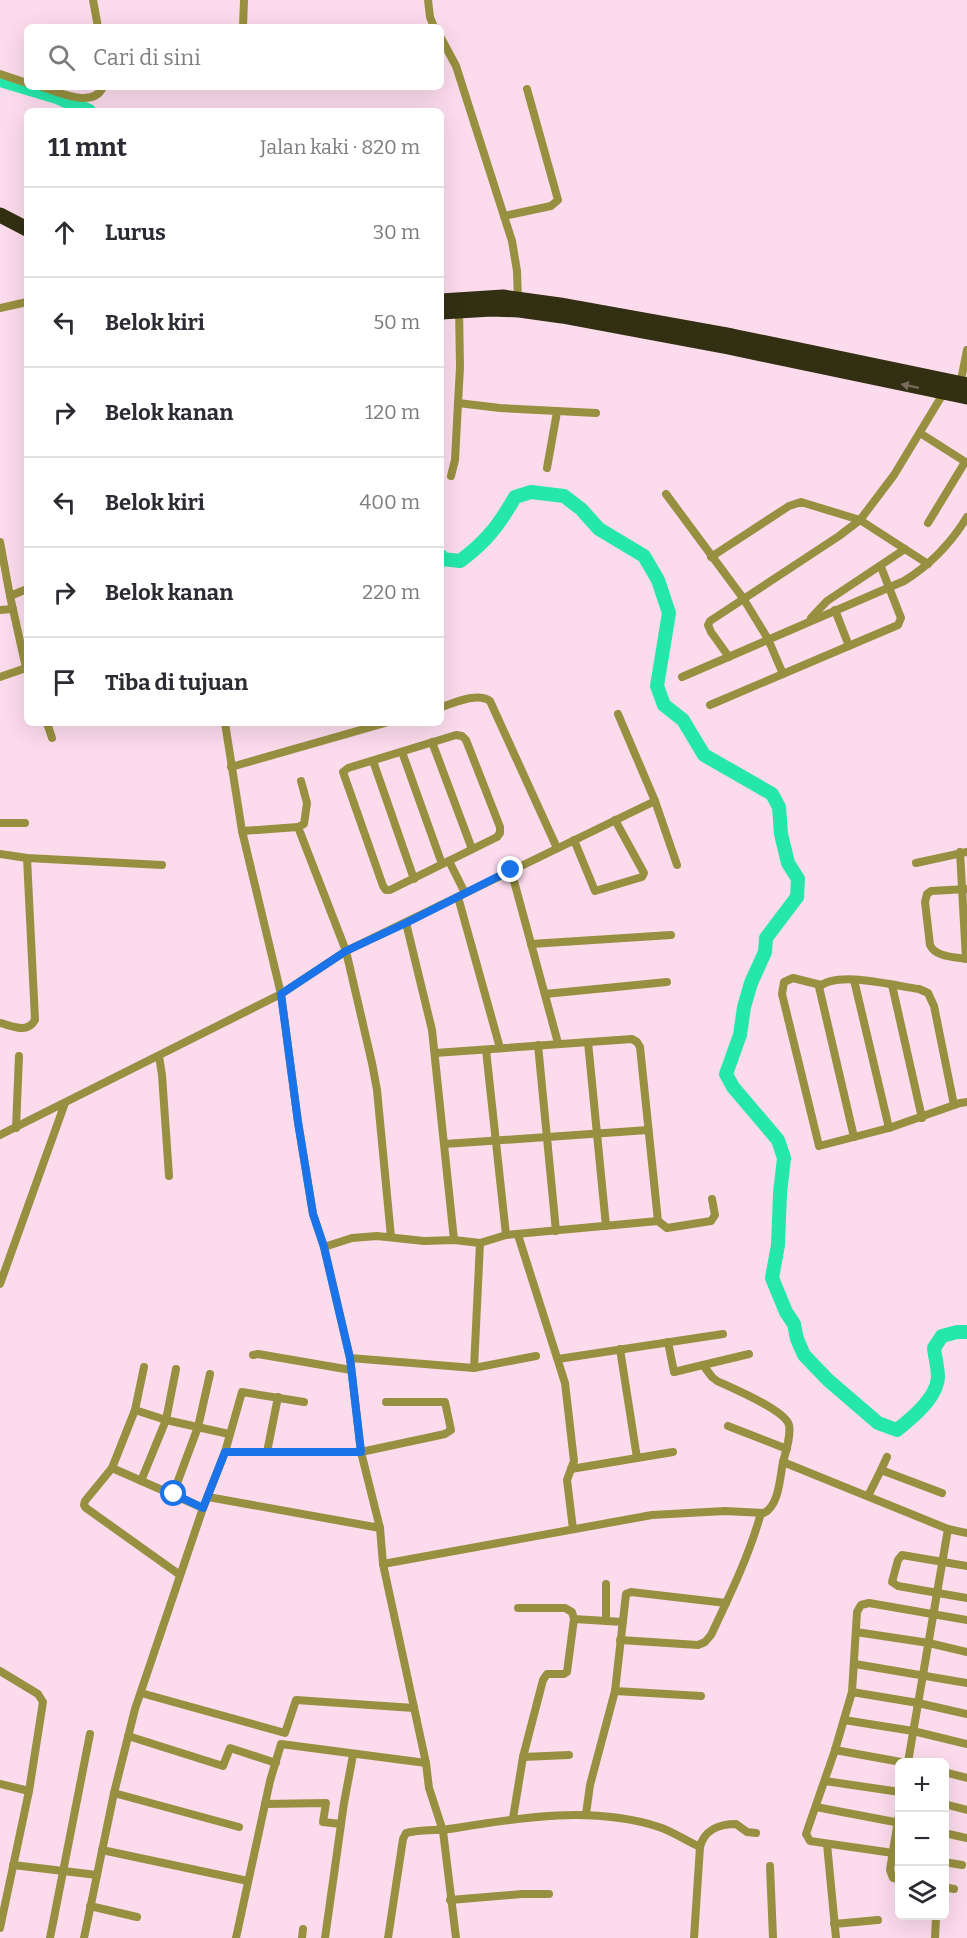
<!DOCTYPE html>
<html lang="id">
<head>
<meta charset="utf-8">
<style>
	:root { --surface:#fff; --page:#f7f7f7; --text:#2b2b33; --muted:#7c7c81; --line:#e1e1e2 }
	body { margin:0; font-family:Bitter,serif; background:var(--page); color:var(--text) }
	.controls { position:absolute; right:18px; bottom:18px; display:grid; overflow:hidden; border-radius:9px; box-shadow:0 6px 24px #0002 }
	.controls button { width:54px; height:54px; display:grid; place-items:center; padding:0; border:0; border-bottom:2px solid var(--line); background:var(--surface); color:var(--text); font:30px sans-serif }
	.stop { position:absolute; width:18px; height:18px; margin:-14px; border:4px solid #1a73e8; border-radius:50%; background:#fff }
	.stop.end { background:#1a73e8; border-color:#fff; box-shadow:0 2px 6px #0008 }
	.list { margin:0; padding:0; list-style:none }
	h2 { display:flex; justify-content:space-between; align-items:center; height:78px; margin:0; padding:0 24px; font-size:26px }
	h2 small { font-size:20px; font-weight:400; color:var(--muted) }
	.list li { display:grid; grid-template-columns:39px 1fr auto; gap:18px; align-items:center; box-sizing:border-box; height:90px; padding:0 24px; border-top:2px solid var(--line) }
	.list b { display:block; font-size:22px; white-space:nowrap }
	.list em { font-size:20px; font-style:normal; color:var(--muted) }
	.icon { flex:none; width:33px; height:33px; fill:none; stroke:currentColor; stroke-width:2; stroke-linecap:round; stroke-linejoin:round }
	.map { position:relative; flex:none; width:967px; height:1938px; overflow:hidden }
	.search { position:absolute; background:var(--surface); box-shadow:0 6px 24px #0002; left:24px; top:24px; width:420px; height:66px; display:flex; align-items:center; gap:15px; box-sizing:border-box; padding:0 21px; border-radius:9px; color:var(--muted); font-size:22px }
	.panel { position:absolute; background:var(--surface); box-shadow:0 6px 24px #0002; left:24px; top:108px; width:420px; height:618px; border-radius:9px }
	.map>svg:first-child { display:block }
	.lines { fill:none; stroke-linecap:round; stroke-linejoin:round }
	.river { stroke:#25e7a9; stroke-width:14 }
	.street { stroke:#979040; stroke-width:8 }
	.highway { stroke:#322f12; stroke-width:15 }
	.oneway { fill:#796b5e }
	.route { stroke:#1a73e8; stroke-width:8 }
</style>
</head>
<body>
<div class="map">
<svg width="967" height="1938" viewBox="0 0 967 1938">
	<rect width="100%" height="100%" fill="#fcdbec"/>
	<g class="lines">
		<g class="river">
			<path d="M0,80L57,97L89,111"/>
			<path d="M441,556L442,559L460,561C486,542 499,525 515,497L531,492L564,496L581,509L599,529L644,556L658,580L669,613L657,686L664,705L683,720L704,755L772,794L779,807L781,834L788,863L798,879L797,897L766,938L765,952L751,983L744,1007L740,1035L726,1074L733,1087L778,1140L784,1158L780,1193L778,1245L772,1278L786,1312L794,1324L797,1339L804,1355L828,1380L878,1423L897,1430C912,1418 937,1398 938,1377C938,1368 935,1357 934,1348L942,1336L957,1332H967"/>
		</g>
		<g class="street">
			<path d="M93,0L98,27"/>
			<path d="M428,0L430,17L434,27"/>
			<path d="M243,27L244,0"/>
			<path d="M441,38L456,66L512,241L517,271L518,300"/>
			<path d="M0,74L27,83"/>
			<path d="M42,87C59,92 93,109 103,87"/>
			<path d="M504,216L551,206L558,200L527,89"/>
			<path d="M459,307L460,367L458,403L500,408L596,413"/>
			<path d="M0,308L27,302"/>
			<path d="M960,385L967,350"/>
			<path d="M920,433L967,463"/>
			<path d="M547,468L557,412"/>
			<path d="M451,476L455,460L458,403"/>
			<path d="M666,494L743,598L768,639L783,674"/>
			<path d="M928,523L965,462"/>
			<path d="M0,542L10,596"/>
			<path d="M711,557L789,506L801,502L860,520L928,564"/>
			<path d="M0,610L13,609"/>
			<path d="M835,610L849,646"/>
			<path d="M811,618L827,601L905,549"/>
			<path d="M729,657L711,632L708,625L710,621L839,536L860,520L894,475L946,389"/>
			<path d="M0,677L26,668L10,596L27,589"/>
			<path d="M682,677L904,581C930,565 951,543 967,517"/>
			<path d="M710,705L898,625L901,618L881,567"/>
			<path d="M441,707C455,703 477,692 490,701L557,848"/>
			<path d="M618,714L655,801L677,865"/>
			<path d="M47,723L52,738"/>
			<path d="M225,723L242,831L281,994L298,1122L313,1214L324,1247L350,1358L361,1452L380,1528L383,1564L426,1763L429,1788L443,1831L456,1938"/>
			<path d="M456,735L462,736L466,740L500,827V833L497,837L390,890H386L383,886L343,772L348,768Z"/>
			<path d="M432,742L472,849"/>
			<path d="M402,752L442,864"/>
			<path d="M373,761L414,879"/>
			<path d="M231,767L385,723"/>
			<path d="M0,823H25"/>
			<path d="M298,827L346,951L372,1063L377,1090L391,1237"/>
			<path d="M242,831L298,827L304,824L307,803L301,781"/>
			<path d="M574,840L595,891L642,877L644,873L615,820"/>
			<path d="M960,852L966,959"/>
			<path d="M0,854L27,858L162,865"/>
			<path d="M449,861L465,893"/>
			<path d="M916,863L967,852"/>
			<path d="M511,870L558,1043"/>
			<path d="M967,889L931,891L927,894L925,902L930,945C935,957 955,957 967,959"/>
			<path d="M458,897L500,1048"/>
			<path d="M406,923L432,1030L454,1240"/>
			<path d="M531,944L671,935"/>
			<path d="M854,980L889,1128"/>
			<path d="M821,985L793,978L784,982L782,994L819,1146L889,1128L960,1103L967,1102"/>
			<path d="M892,985L922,1118"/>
			<path d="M545,994L667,982"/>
			<path d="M0,1023C13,1026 27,1034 35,1020L27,858"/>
			<path d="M588,1042L606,1226"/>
			<path d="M538,1045L556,1231"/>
			<path d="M486,1050L506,1235"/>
			<path d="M159,1056L162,1075L169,1176"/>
			<path d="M16,1128L19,1056"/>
			<path d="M0,1135L281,994L346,951L655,801"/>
			<path d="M854,1137L819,987C837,970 895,986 919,989L928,993L934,1006L954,1105"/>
			<path d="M445,1144L648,1130"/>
			<path d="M658,1221L667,1228L711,1221L715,1215L712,1199"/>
			<path d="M518,1235L565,1383L574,1461L567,1480L573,1529"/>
			<path d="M324,1247L352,1238L377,1236L424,1241L454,1240L480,1243L506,1235L658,1221L640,1047L637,1042L632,1039L435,1053"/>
			<path d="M0,1284L65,1103"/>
			<path d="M668,1342L674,1372L703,1365L712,1377L717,1381C732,1388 785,1410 789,1425C791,1436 786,1451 783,1462"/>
			<path d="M620,1349L637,1458"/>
			<path d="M253,1355L258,1354L351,1370"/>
			<path d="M350,1358L474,1368L480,1243"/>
			<path d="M558,1359L723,1334"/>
			<path d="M703,1365L749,1354"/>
			<path d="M144,1367L135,1410L112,1468L85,1501L84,1505L86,1508L180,1575"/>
			<path d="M474,1368L536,1356"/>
			<path d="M135,1410L166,1420L229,1434"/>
			<path d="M728,1426L787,1449"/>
			<path d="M225,1452H361L445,1434L451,1430L445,1402H386"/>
			<path d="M267,1452L278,1397"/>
			<path d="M112,1468L203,1508"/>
			<path d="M571,1469L673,1452"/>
			<path d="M881,1470L887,1457"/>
			<path d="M141,1481L166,1420L176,1369"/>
			<path d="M173,1494L198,1427L210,1374"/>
			<path d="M868,1496L881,1470L942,1493"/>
			<path d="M208,1497L380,1528"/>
			<path d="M383,1564L652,1515L725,1511L764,1513C779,1506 780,1477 783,1462L948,1529L967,1533"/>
			<path d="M967,1566L902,1555L898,1560L892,1582L898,1586L967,1598"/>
			<path d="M606,1584V1621"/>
			<path d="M518,1608H565L572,1612L574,1619L623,1622"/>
			<path d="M856,1632L929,1643L967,1652"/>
			<path d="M620,1640L698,1645L705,1642L711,1635C730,1595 749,1556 761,1513"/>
			<path d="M855,1664L967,1683"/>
			<path d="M0,1671L38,1694L43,1702L29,1791L0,1928"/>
			<path d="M615,1691L701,1696"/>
			<path d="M852,1692L918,1703L967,1714"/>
			<path d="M141,1693L285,1733L296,1700L414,1708"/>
			<path d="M844,1720L913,1731L967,1744"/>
			<path d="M128,1736L223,1766L230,1748L276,1763"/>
			<path d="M835,1750L901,1762"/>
			<path d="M523,1757L569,1755"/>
			<path d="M908,1762L948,1529"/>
			<path d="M944,1772L967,1778"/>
			<path d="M825,1781L900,1792"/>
			<path d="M0,1784L29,1791"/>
			<path d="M114,1793L239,1827"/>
			<path d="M265,1804L326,1803L323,1822L341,1824"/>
			<path d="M944,1804L967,1810"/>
			<path d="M816,1807L900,1823"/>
			<path d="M900,1808L890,1870L893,1878L900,1880"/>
			<path d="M586,1814L590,1785L615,1691L626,1594L631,1592L726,1603"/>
			<path d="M513,1818L523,1757L543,1680L547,1674H564L567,1672L574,1619"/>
			<path d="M944,1833L967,1838"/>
			<path d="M827,1844L836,1938"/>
			<path d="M700,1847C704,1830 719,1824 736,1824L747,1832L756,1833"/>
			<path d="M102,1850L248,1881"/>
			<path d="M900,1854L810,1841L806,1834L835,1750L852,1692L857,1612L861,1605L869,1603L967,1620"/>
			<path d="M944,1862L962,1865"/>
			<path d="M13,1865L97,1875"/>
			<path d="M770,1866L773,1938"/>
			<path d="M944,1887L954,1889"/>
			<path d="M450,1900L522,1894H549"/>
			<path d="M90,1906L137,1917"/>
			<path d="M834,1924L878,1920"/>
			<path d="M50,1938L90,1734"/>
			<path d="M84,1938L114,1793L135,1709L203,1508L225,1452L242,1392L304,1402"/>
			<path d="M236,1938L270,1781L281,1744L426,1763"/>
			<path d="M302,1938L303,1929"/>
			<path d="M325,1938L344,1803L353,1755"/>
			<path d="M388,1938L403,1839L406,1833C421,1829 440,1831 456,1828C523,1817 593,1806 659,1827C674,1832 686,1841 700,1847L694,1938"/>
			<path d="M935,1938L936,1918"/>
		</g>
		<g class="highway">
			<path d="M0,215L27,229"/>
			<path d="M441,301L503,297L560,305L732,336L967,385"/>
			<path d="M441,312L492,309L519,310L562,316L728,347L967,397"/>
		</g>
	</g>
	<defs><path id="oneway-solid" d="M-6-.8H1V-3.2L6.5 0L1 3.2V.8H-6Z" transform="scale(1.5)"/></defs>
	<use class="oneway" href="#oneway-solid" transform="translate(910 386) rotate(-168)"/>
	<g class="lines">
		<path class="route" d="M174,1494L203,1508L225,1452H361L350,1358L324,1247L313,1214L298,1122L281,994L346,951L406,923L511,870"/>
	</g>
</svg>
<div class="controls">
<button>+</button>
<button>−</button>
<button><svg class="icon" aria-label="layers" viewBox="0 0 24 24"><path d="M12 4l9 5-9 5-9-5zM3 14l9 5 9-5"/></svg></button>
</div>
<div class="stop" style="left:174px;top:1494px"></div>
<div class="stop end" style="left:511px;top:870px"></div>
<div class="search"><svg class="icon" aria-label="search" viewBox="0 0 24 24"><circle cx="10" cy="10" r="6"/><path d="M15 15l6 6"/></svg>Cari di sini</div>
<section class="panel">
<h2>11 mnt<small>Jalan kaki · 820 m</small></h2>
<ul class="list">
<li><svg class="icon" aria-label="ahead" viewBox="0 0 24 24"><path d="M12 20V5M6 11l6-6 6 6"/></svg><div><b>Lurus</b></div><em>30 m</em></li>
<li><svg class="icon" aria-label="left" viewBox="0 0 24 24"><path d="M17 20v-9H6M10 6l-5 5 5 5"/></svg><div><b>Belok kiri</b></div><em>50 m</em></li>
<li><svg class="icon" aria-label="right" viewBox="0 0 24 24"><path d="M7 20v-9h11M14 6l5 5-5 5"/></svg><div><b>Belok kanan</b></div><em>120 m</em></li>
<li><svg class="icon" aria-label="left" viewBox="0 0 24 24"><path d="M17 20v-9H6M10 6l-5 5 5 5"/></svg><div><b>Belok kiri</b></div><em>400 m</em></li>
<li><svg class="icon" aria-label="right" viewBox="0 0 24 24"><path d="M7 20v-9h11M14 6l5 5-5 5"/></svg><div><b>Belok kanan</b></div><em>220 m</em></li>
<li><svg class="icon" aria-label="arrive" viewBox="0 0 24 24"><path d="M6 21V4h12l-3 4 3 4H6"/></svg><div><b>Tiba di tujuan</b></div></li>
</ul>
</section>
</div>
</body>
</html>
